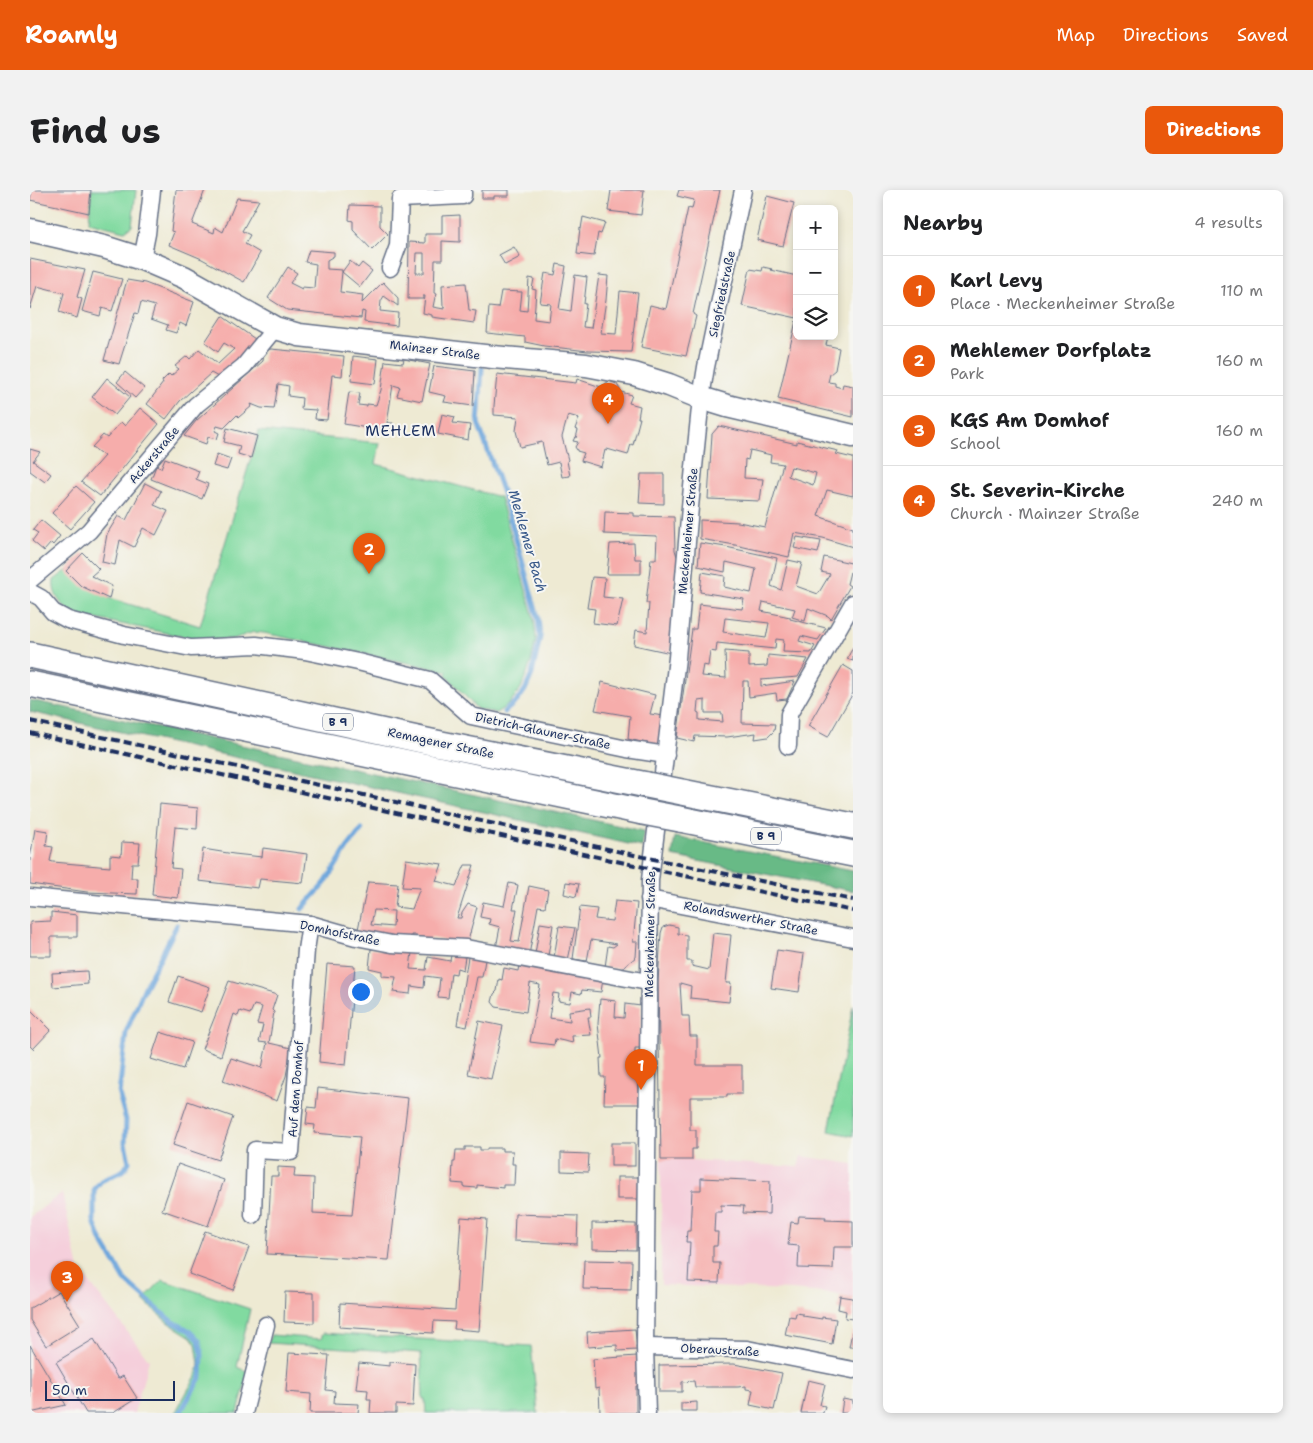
<!DOCTYPE html>
<html lang="en">
<head>
<meta charset="utf-8">
<style>
	:root { --surface:#fff; --page:#f2f2f2; --text:#202124; --muted:#757577; --line:#e0e0e0; --accent:#ea580c }
	body { margin:0; font-family:"Shantell Sans",sans-serif; background:var(--page); color:var(--text) }
	.controls { position:absolute; right:15px; top:15px; display:grid; overflow:hidden; border-radius:8px; box-shadow:0 2px 8px #0003 }
	.controls button { width:45px; height:45px; display:grid; place-items:center; padding:0; border:0; border-bottom:1px solid var(--line); background:var(--surface); color:var(--text); font:25px sans-serif }
	.scale { position:absolute; left:15px; bottom:12px; width:130px; box-sizing:border-box; padding-left:5px; border:2px solid #1b2f5e; border-top:0; font-size:14px; line-height:18px; white-space:nowrap; color:#1b2f5e; -webkit-text-stroke:4px #f6f6f2; paint-order:stroke }
	.you { position:absolute; left:330px; top:801px; width:18px; height:18px; margin:-12px; border:4px solid #fff; border-radius:50%; background:#1a73e8; box-shadow:0 0 0 8px #1a73e833 }
	.badge { display:grid; place-items:center; width:32px; height:32px; border-radius:50%; background:var(--accent); color:#fff; font-size:16px; font-weight:700 }
	.pin { position:absolute; translate:-50% -41px; filter:drop-shadow(0 1px 2px #0008) }
	.pin::after { content:''; position:absolute; top:26px; width:18px; height:15px; background:inherit; clip-path:polygon(0 0,100% 0,50% 100%) }
	.list { margin:0; padding:0; list-style:none }
	h2 { display:flex; justify-content:space-between; align-items:center; height:65px; margin:0; padding:0 20px; font-size:21px }
	h2 small { font-size:16px; font-weight:400; color:var(--muted) }
	.list li { display:grid; grid-template-columns:32px 1fr auto; gap:15px; align-items:center; box-sizing:border-box; height:70px; padding:0 20px; border-top:1px solid var(--line) }
	.list b { display:block; font-size:19px; white-space:nowrap }
	.list p { margin:0; font-size:16px; white-space:nowrap; color:var(--muted) }
	.list em { font-size:16px; font-style:normal; color:var(--muted) }
	.icon { flex:none; width:28px; height:28px; fill:none; stroke:currentColor; stroke-width:2; stroke-linecap:round; stroke-linejoin:round }
	.map { position:relative; flex:none; width:823px; height:1223px; overflow:hidden; border-radius:8px }
	header { display:flex; align-items:center; gap:30px; box-sizing:border-box; height:70px; padding:0 25px; background:var(--accent); color:#fff }
	header strong { font-size:24px }
	nav { display:flex; gap:28px; margin-inline-start:auto; font-size:18px }
	.intro { display:flex; align-items:center; justify-content:space-between; box-sizing:border-box; height:120px; padding:0 30px }
	h1 { margin:0; font-size:35px }
	.button { padding:12px 22px; border-radius:8px; background:var(--accent); color:#fff; font-size:18px; font-weight:700 }
	main { display:flex; gap:30px; padding:0 30px }
	aside { flex:1; background:var(--surface); border-radius:8px; box-shadow:0 2px 8px #0003 }
	.map>svg:first-child { display:block }
	.built { fill:#f5cfdb }
	.green { fill:#81daa0; stroke:#4e847f }
	.forest { fill:#68ba86; stroke:#427472 }
	.lines { fill:none; stroke-linecap:round; stroke-linejoin:round }
	.stream { stroke:#6da6dc; stroke-width:5 }
	.building { fill:#f6adab; fill-rule:evenodd }
	.street-casing { stroke:#657087; stroke-width:19 }
	.secondary-casing { stroke:#657087; stroke-width:25 }
	.primary-casing { stroke:#657087; stroke-width:28 }
	.street { stroke:#fff; stroke-width:16 }
	.secondary { stroke:#fff; stroke-width:22 }
	.primary { stroke:#fff; stroke-width:25 }
	.rail { stroke:#1b2f5e; stroke-width:4; stroke-dasharray:8 4; stroke-linecap:butt }
	.primary-bridge-casing { stroke:#657087; stroke-width:28; stroke-linecap:butt }
	.primary-bridge { stroke:#fff; stroke-width:25 }
	.labels { text-anchor:middle; stroke-width:4; stroke-linejoin:round; paint-order:stroke }
	.shield { fill:#f6f6f2; stroke:#5d6b8a; stroke-width:1 }
	.shield-label { font-size:11px; font-weight:bold; fill:#1b2f5e }
	.street-label { font-size:12px; fill:#1b2f5e; stroke:#f6f6f2 }
	.water-label { font-size:14px; font-style:italic; fill:#38598a; stroke:#f6f6f2 }
	.quarter-label { font-size:15px; letter-spacing:1px; fill:#1b2f5e; stroke:#f6f6f2 }
</style>
</head>
<body>
<header>
<strong>Roamly</strong>
<nav><a>Map</a><a>Directions</a><a>Saved</a></nav>
</header>
<div class="intro"><h1>Find us</h1><a class="button">Directions</a></div>
<main>
<div class="map">
<svg width="823" height="1223" viewBox="0 0 823 1223">
	<rect width="100%" height="100%" fill="#f6f6f2"/>
	<filter id="ink" filterUnits="userSpaceOnUse"><feTurbulence type="fractalNoise" baseFrequency=".02" numOctaves="2"/><feDisplacementMap in="SourceGraphic" scale="10" xChannelSelector="R" yChannelSelector="G"/><feConvolveMatrix kernelMatrix="1 2 1 2 8 2 1 2 1" color-interpolation-filters="sRGB"/></filter>
	<filter id="wash" filterUnits="userSpaceOnUse"><feTurbulence type="fractalNoise" baseFrequency=".0096" numOctaves="4" result="noise"/><feDisplacementMap in="SourceGraphic" scale="20" xChannelSelector="R" yChannelSelector="G"/><feGaussianBlur stdDeviation="1.12" result="paint"/><feColorMatrix in="noise" values="0 0 0 0 0 0 0 0 0 0 0 0 0 0 0 0 0 1.4 0 .05"/><feComposite in="paint" operator="in"/></filter>
	<g filter="url(#wash)">
		<rect width="100%" height="100%" fill="#eeead3"/>
		<g class="built">
			<path d="M771,966L823,974V1108L804,1104L762,1100L631,1095V970H662L768,977Z"/>
			<path d="M32,1003L49,1079L119,1170L104,1223H0V1027Z"/>
		</g>
		<g class="green">
			<path d="M61,0H106L102,36L95,41L59,32Z"/>
			<path d="M229,241L350,253L346,274L470,307L504,429L506,449L501,472L491,498L479,514L466,523L447,519L416,485L417,481L234,443L224,442L203,449L172,450L46,425C33,418 22,406 24,390L39,379L79,408L170,436Z"/>
			<path d="M823,816V946L799,941Z"/>
			<path d="M132,1090L220,1119L207,1177L218,1182L208,1223H145L167,1184L169,1174L166,1154L161,1147L137,1132L113,1110Z"/>
			<path d="M293,1143L501,1156L508,1223H396L395,1209H393L391,1163L238,1153L241,1145L291,1149Z"/>
		</g>
		<g class="forest">
			<path d="M0,510L614,641L612,657L0,522Z"/>
			<path d="M645,647L823,681V701L642,666Z"/>
		</g>
		<g class="lines">
			<g class="stream">
				<path d="M452,178L448,233L474,306L508,428L510,447L502,484L495,500L487,511L474,522"/>
				<path d="M272,719L295,693L317,658L332,639"/>
				<path d="M147,735L114,799L96,842L89,904L96,930L95,953L99,972L94,980L71,991L64,1000V1031L70,1048L95,1090L140,1130L160,1141L169,1150L172,1164L171,1186L150,1223"/>
			</g>
		</g>
		<g id="blocks">
			<g class="building">
				<path d="M2,0H61L59,23L0,10Z"/>
				<path d="M146,0H175L162,34L184,43L185,37L193,42L207,8L229,10L212,41L220,45L215,54L230,63L214,92L172,69L139,55L144,42L141,41Z"/>
				<path d="M452,0H479V6H464V8H452Z"/>
				<path d="M581,0H614L611,25L578,21Z"/>
				<path d="M649,0H690L663,124L666,126L656,166L611,157L620,115L636,119L658,18L662,19L664,10L647,6Z"/>
				<path d="M737,6L764,13L753,56L727,50Z"/>
				<path d="M320,15L350,16V36L358,44L342,60L323,40V31L319,30Z"/>
				<path d="M430,25V52L412,51V70H405L404,103L407,104L406,107H405L403,117L414,119L415,117L413,116L412,95L436,93L439,120L446,121L444,133L402,127V125L393,123L395,106H393V109H378L379,52L395,53V44H412V26ZM387,63H394V83H386Z"/>
				<path d="M553,27L575,33L571,44L568,43L564,66L547,64L550,38L551,39Z"/>
				<path d="M484,57L490,67L475,75L469,65Z"/>
				<path d="M279,60L304,62V66L297,70V79L312,80V82L320,71L328,78L332,73L342,81L330,97L312,82L310,102L333,105L332,113L353,92L368,108V116L354,106L351,111L350,121L368,123L367,136L334,132L335,122L332,121L331,128L257,120L238,108L258,77L267,83L260,93L272,99V97L284,98L286,74L275,72Z"/>
				<path d="M0,69L55,80L47,107L52,109L47,128L29,122L34,103L7,96L0,119Z"/>
				<path d="M527,74L536,76L529,119L541,121L545,85L557,87L554,114H556L553,137L561,138L569,85L578,86L576,110L571,143L586,144L590,101L608,103L601,162L558,161L514,156L495,152V147L457,143L459,117L468,118L471,101L492,102L490,120L497,121L499,88L504,89L502,99L506,100L504,129L519,131L521,114L510,113L515,83L525,85Z"/>
				<path d="M733,77L742,79L741,80L767,86V128L712,116L720,79L732,81Z"/>
				<path d="M63,82L92,89L82,121L72,118L70,126L52,121Z"/>
				<path d="M97,90L115,93L164,112L156,136L150,133L146,143L136,140L138,135L121,129L125,116L111,112L108,124L105,123L89,174L74,170Z"/>
				<path d="M192,126L225,149L213,165L188,187L181,183L150,211L136,229L117,214L133,193L132,191L139,184L141,186L149,179L145,176L157,166L160,169L169,159L188,174L204,159L194,153L188,162L175,152Z"/>
				<path d="M766,131L767,146H798L796,155L809,158L805,180L800,184L798,192L805,193V196L812,198L813,194L823,196V227L748,209Z"/>
				<path d="M241,159L314,166L312,186L302,185L297,230L285,229L286,220L271,219L272,208L258,206L259,196L248,194L244,219L231,218L221,214L222,216L209,227L207,225L194,238L187,236L185,241L189,243L187,249L178,247L176,254L154,246L166,231L233,171L234,161Z"/>
				<path d="M323,166L348,169L345,194L321,191Z"/>
				<path d="M374,169L400,174L392,211L367,206L370,197L363,195L357,233H363L361,242L314,234L319,202L330,203L328,215L337,216V214L346,215L351,200L355,171L373,173Z"/>
				<path d="M404,176L445,181L443,216L414,212L416,206L399,202Z"/>
				<path d="M95,182L114,198L105,208L87,192Z"/>
				<path d="M467,184L546,193L547,189L571,197L579,191L587,194L591,202L602,205L599,213L610,216L608,228H610L604,251L603,255L601,254L598,265L577,259V261L575,260L571,277L551,271L554,263L547,261V260L545,257L548,252L543,251L545,247L546,248L548,240L545,239L549,228L538,225L532,247L538,270L537,271L540,286L532,287L529,272L517,275L512,252L490,257L486,241L488,227L464,225V216Z"/>
				<path d="M77,188L100,207L85,225L62,207Z"/>
				<path d="M110,218L129,234L70,306L51,292L74,266L62,257L73,245L77,248L91,232L95,236Z"/>
				<path d="M412,224L425,227L423,233L440,235L438,250L408,244Z"/>
				<path d="M689,236L767,254V251L775,253L808,261L806,264L823,268V306L797,300L788,326L823,338V357L793,348L764,343L759,367L705,355L670,349V330L708,332L735,337L753,274L740,272L741,265L720,260L718,270L715,269L714,288L733,289L730,311L678,309L682,244ZM761,277L786,283L783,295L758,286Z"/>
				<path d="M197,238L227,246L221,268L208,264L210,256L194,252Z"/>
				<path d="M0,259L10,262L3,271L21,284L15,292L0,281Z"/>
				<path d="M187,264L201,269L197,280L183,276Z"/>
				<path d="M135,268L169,281L166,289L178,294L172,309L121,289L126,276L131,278Z"/>
				<path d="M611,284H634V314L609,313Z"/>
				<path d="M115,293L131,301L124,315L138,321L126,345L113,338L104,357L90,350L85,375L72,372L77,344L88,326L96,330Z"/>
				<path d="M46,296L64,312L40,339L22,323Z"/>
				<path d="M575,322L604,323V326L644,327L645,360L648,370L644,400L642,429L644,430L641,463L604,455L606,440L617,442L619,413H616L621,369H626L627,346L574,344Z"/>
				<path d="M11,330L30,346L23,355L21,353L14,361L2,351L8,343L3,340Z"/>
				<path d="M767,347L791,351L788,363L764,358Z"/>
				<path d="M604,353L605,369H611V384H577L580,354Z"/>
				<path d="M670,353L696,357L747,368L741,396L751,400L758,370L772,373L766,396L788,404L800,384L791,382L794,367L821,373L823,369V383L820,382L817,394L820,396L801,429L798,426L778,418L775,431L762,427L765,419L733,412L731,421L760,427V429L796,438L788,450L771,446L769,451L785,456L781,463L753,462L754,450L746,449L745,459L687,453L686,462L680,461L678,476L673,475L671,486L696,488L695,461L719,463V477L737,476L738,465L778,469L768,487L731,490V496L765,491L757,509L747,510L746,503L719,507L718,491H713L712,533L745,534L744,541L738,547L725,549L726,543L697,547L665,546L664,552L647,548L662,439H666L669,414L712,419L714,409L670,402L672,382L695,386L694,397L721,403L726,379L696,372L695,382L668,376ZM695,428L739,433L736,448L693,442ZM675,510V523H692L693,532L669,530V523L667,522L668,511Z"/>
				<path d="M53,363L69,379L61,386L82,396L79,409L51,396L36,381Z"/>
				<path d="M562,387L575,388L573,407L593,409L587,436L563,433L565,419L557,418Z"/>
				<path d="M823,457V471L817,469Z"/>
				<path d="M813,475L823,481V503L798,547L778,536Z"/>
				<path d="M572,492L625,505L620,524L634,526L630,556L598,549L600,526L565,520Z"/>
				<path d="M130,614L168,618L167,639L145,637L141,678L151,679L148,708L122,705Z"/>
				<path d="M5,639L18,641L16,656L23,657L20,671L23,672L80,677V665L91,666L92,652L110,653L108,673H102L101,688H108L107,704L57,702L0,694V669Z"/>
				<path d="M233,658L277,664L273,693L230,689L228,698L169,691L173,659L204,664L232,667Z"/>
				<path d="M376,669L412,674L406,691L426,696L435,675H444L427,728H431L432,723L438,714L447,717L437,755L401,748L399,752L385,750L387,745H381V751L327,744L338,692L368,694L365,717L382,719L390,698L372,697ZM344,720L364,721L363,737L341,735Z"/>
				<path d="M536,692L549,694L546,707L534,704Z"/>
				<path d="M479,693L488,695L483,719H487L481,751L489,752L499,696L518,700L515,717L508,716L499,765L466,758L470,737L459,734L460,729L450,727L453,712L474,716Z"/>
				<path d="M585,711L607,713L603,752H607L606,767L591,779L575,777L578,756L583,757L587,754L561,750L557,771L543,769L550,717L567,719L565,729L582,731Z"/>
				<path d="M21,722L47,725V747H21V766H0V732L21,731Z"/>
				<path d="M510,733L523,735L518,766L505,764Z"/>
				<path d="M639,735L648,737V744L657,745V771H662V776L679,780L683,743L701,745L696,793H701L699,812L660,808L661,796L650,793L652,826H659L660,846H667V875H712V904H697V907H660V940H666V959H662V970H631L628,792L631,743L633,737Z"/>
				<path d="M529,736L545,738L538,770L524,768Z"/>
				<path d="M341,759L382,762L380,779L396,780L398,767L420,771L421,765L435,767L433,780L427,778L426,784L421,783L418,808L408,807L410,788L395,786L394,798L381,796L380,804L363,802L366,787L352,786V781L339,778Z"/>
				<path d="M747,760L774,764L769,802L741,798Z"/>
				<path d="M438,767L455,770L452,787H447L437,837L427,835Z"/>
				<path d="M297,774L325,776L316,875L289,872Z"/>
				<path d="M489,775L573,789L571,802L552,800L551,804L542,802L540,813L528,811L529,804L523,803L519,828L540,831L539,821L560,818L561,827H558L561,845L542,846L543,853L525,849L524,855L500,852L510,795L500,793L496,822L466,817L462,812L464,804L467,801L469,789L472,790L474,778L488,781Z"/>
				<path d="M57,781L58,794L23,797L22,783Z"/>
				<path d="M148,786L180,797L171,822L139,812Z"/>
				<path d="M199,791L247,805L242,820L244,822L239,853L261,858L256,886L247,911L193,891L201,868L232,878L237,853L229,852L233,835L227,834L232,817L224,815L220,824L210,821L208,826L204,824L191,866L172,859Z"/>
				<path d="M570,809L586,811L585,827L594,828L595,814L611,816L610,858H605V869H610L609,914H574L575,887H571L570,868H572L568,834Z"/>
				<path d="M0,819L21,840L3,859L0,856Z"/>
				<path d="M449,831L473,836L461,889L438,884Z"/>
				<path d="M130,842L162,852L153,879L121,869Z"/>
				<path d="M288,898L378,908L359,1070L237,1064L241,986H248V977L265,978L264,987L284,988L283,1023L322,1025L330,947L284,943L285,935L276,934L278,917L286,918Z"/>
				<path d="M158,911L203,927L188,970L143,955Z"/>
				<rect x="581" y="953" width="24" height="23"/>
				<path d="M435,957H450V960H457V958H472V961H483L482,974H485L484,995H473V998L447,995V998L434,997V994L422,993L423,972H425L426,960H435Z"/>
				<path d="M531,963L559,964L558,982L531,981Z"/>
				<path d="M148,974L194,990L178,1036L132,1020Z"/>
				<rect x="587" y="987" width="22" height="22"/>
				<path d="M671,988L740,991L739,1024L713,1023L714,1016L691,1015V1022H685L684,1042H688L687,1056H683V1073H690L689,1093L658,1092L660,1052H656L657,1041H660L662,1000H671Z"/>
				<path d="M485,1024L548,1026L547,1054L484,1051Z"/>
				<path d="M769,1026L796,1027L795,1030L823,1031V1057H804L803,1079L768,1078L769,1056L758,1055L761,1032L768,1033Z"/>
				<path d="M431,1027L457,1029L449,1141L424,1139L425,1132L404,1131L403,1143L309,1137L310,1113L425,1120Z"/>
				<path d="M562,1033L606,1034V1060L562,1059Z"/>
				<path d="M175,1041L219,1057L203,1100L159,1084Z"/>
				<path d="M554,1070L602,1071L601,1100L553,1099Z"/>
				<path d="M29,1101L50,1135L16,1156L0,1130V1118Z"/>
				<path d="M255,1102L284,1103V1133L254,1132Z"/>
				<path d="M810,1106L823,1108V1129L815,1128L816,1121L808,1119Z"/>
				<path d="M766,1123L773,1124V1126L792,1129V1127L806,1129L802,1154L755,1145L759,1126L765,1127Z"/>
				<path d="M605,1139L607,1160L587,1161V1155L558,1157L557,1142Z"/>
				<path d="M822,1142H823V1157H819Z"/>
				<path d="M64,1149L88,1189L93,1186L107,1208L83,1223H56L26,1172Z"/>
				<path d="M0,1155L36,1215L0,1223Z"/>
				<path d="M259,1163L299,1165L296,1200L305,1201L304,1213L329,1214L328,1223H280L281,1204L256,1202Z"/>
				<path d="M607,1166L609,1196H606V1223H570L569,1198L565,1199L563,1169Z"/>
				<path d="M360,1172L385,1174L383,1216L366,1215V1223H340L341,1209H337L338,1200L326,1199L329,1173L360,1176Z"/>
				<path d="M704,1174L752,1183L744,1220L720,1215L723,1200L716,1199V1196L708,1197H665L664,1191L652,1192V1202H629V1175Z"/>
				<path d="M778,1190L795,1194L790,1215L795,1216L793,1223H771Z"/>
				<path d="M813,1209L823,1211V1223H811Z"/>
				<path d="M667,1212V1221H651V1213Z"/>
			</g>
		</g>
	</g>
	<g filter="url(#ink)">
		<use href="#blocks" fill-opacity="0" stroke="#657087" stroke-width="1"/>
		<g class="lines">
			<defs>
				<g id="street">
					<path d="M112,69L117,44L122,0"/>
					<path d="M360,78L368,56L370,9L433,6V0"/>
					<path d="M0,390L59,341L166,215L214,176L245,138"/>
					<path d="M0,402L11,408L23,422L38,430L94,445L161,458L226,455L275,461L328,472L400,490L441,526L597,559L636,565"/>
					<path d="M758,556L759,524L823,413"/>
					<path d="M0,707L280,734L326,747L362,754L436,758L618,792"/>
					<path d="M619,709L823,748"/>
					<path d="M223,1025L225,960L261,962L276,760L280,734"/>
					<path d="M615,1157L717,1159L823,1180"/>
					<path d="M214,1223L236,1135"/>
					<path d="M617,1223L615,1157L620,690L647,468L660,317L671,208L676,177L713,0"/>
				</g>
				<path id="secondary" d="M0,40L74,57L112,69L154,87L245,138L269,145L463,167L556,175L604,184L639,195L671,208L697,216L823,246"/>
				<g id="primary">
					<path d="M0,465L401,552L617,595"/>
					<path d="M0,494L613,622"/>
					<path d="M652,602L823,636"/>
					<path d="M650,629L823,664"/>
				</g>
			</defs>
			<use href="#street" class="street-casing"/>
			<use href="#secondary" class="secondary-casing"/>
			<use href="#primary" class="primary-casing"/>
			<use href="#street" class="street"/>
			<use href="#secondary" class="secondary"/>
			<use href="#primary" class="primary"/>
			<g class="rail">
				<path d="M0,531L609,666L823,710"/>
				<path d="M0,543L641,683L823,721"/>
			</g>
			<defs>
				<g id="primary-bridge">
					<path d="M617,595L652,602"/>
					<path d="M613,622L650,629"/>
				</g>
			</defs>
			<use href="#primary-bridge" class="primary-bridge-casing"/>
			<use href="#primary-bridge" class="primary-bridge"/>
		</g>
	</g>
	<g class="labels">
		<g class="shield">
			<rect x="293" y="523.5" width="30" height="17" rx="4"/>
			<rect x="721" y="637.5" width="30" height="17" rx="4"/>
		</g>
		<g class="shield-label">
			<text x="308" y="536">B 9</text>
			<text x="736" y="650">B 9</text>
		</g>
		<g class="street-label">
			<text transform="translate(692 104) rotate(-78)" y="4">Siegfriedstraße</text>
			<text transform="translate(405 160) rotate(7)" y="4">Mainzer Straße</text>
			<text transform="translate(124 265) rotate(-50)" y="4">Ackerstraße</text>
			<text transform="translate(658 341) rotate(-85)" y="4">Meckenheimer Straße</text>
			<text transform="translate(513 541) rotate(12)" y="4">Dietrich-Glauner-Straße</text>
			<text transform="translate(411 553) rotate(12)" y="4">Remagener Straße</text>
			<text transform="translate(721 728) rotate(11)" y="4">Rolandswerther Straße</text>
			<text transform="translate(310 743) rotate(12)" y="4">Domhofstraße</text>
			<text transform="translate(620 744) rotate(-89)" y="4">Meckenheimer Straße</text>
			<text transform="translate(266 899) rotate(-86)" y="4">Auf dem Domhof</text>
			<text transform="translate(690 1160) rotate(3)" y="4">Oberaustraße</text>
		</g>
		<g class="water-label">
			<text transform="translate(498 351) rotate(74)" y="5">Mehlemer Bach</text>
		</g>
		<g class="quarter-label">
			<text x="371" y="246">MEHLEM</text>
		</g>
	</g>
</svg>
<div class="controls">
<button>+</button>
<button>−</button>
<button><svg class="icon" aria-label="layers" viewBox="0 0 24 24"><path d="M12 4l9 5-9 5-9-5zM3 14l9 5 9-5"/></svg></button>
</div>
<div class="scale">50 m</div>
<div class="you"></div>
<div class="pin badge" style="left:611px;top:900px">1</div>
<div class="pin badge" style="left:339px;top:384px">2</div>
<div class="pin badge" style="left:37px;top:1112px">3</div>
<div class="pin badge" style="left:578px;top:234px">4</div>
</div>
<aside>
<h2>Nearby<small>4 results</small></h2>
<ul class="list">
<li><span class="badge">1</span><div><b>Karl Levy</b><p>Place · Meckenheimer Straße</p></div><em>110 m</em></li>
<li><span class="badge">2</span><div><b>Mehlemer Dorfplatz</b><p>Park</p></div><em>160 m</em></li>
<li><span class="badge">3</span><div><b>KGS Am Domhof</b><p>School</p></div><em>160 m</em></li>
<li><span class="badge">4</span><div><b>St. Severin-Kirche</b><p>Church · Mainzer Straße</p></div><em>240 m</em></li>
</ul>
</aside>
</main>
</body>
</html>
